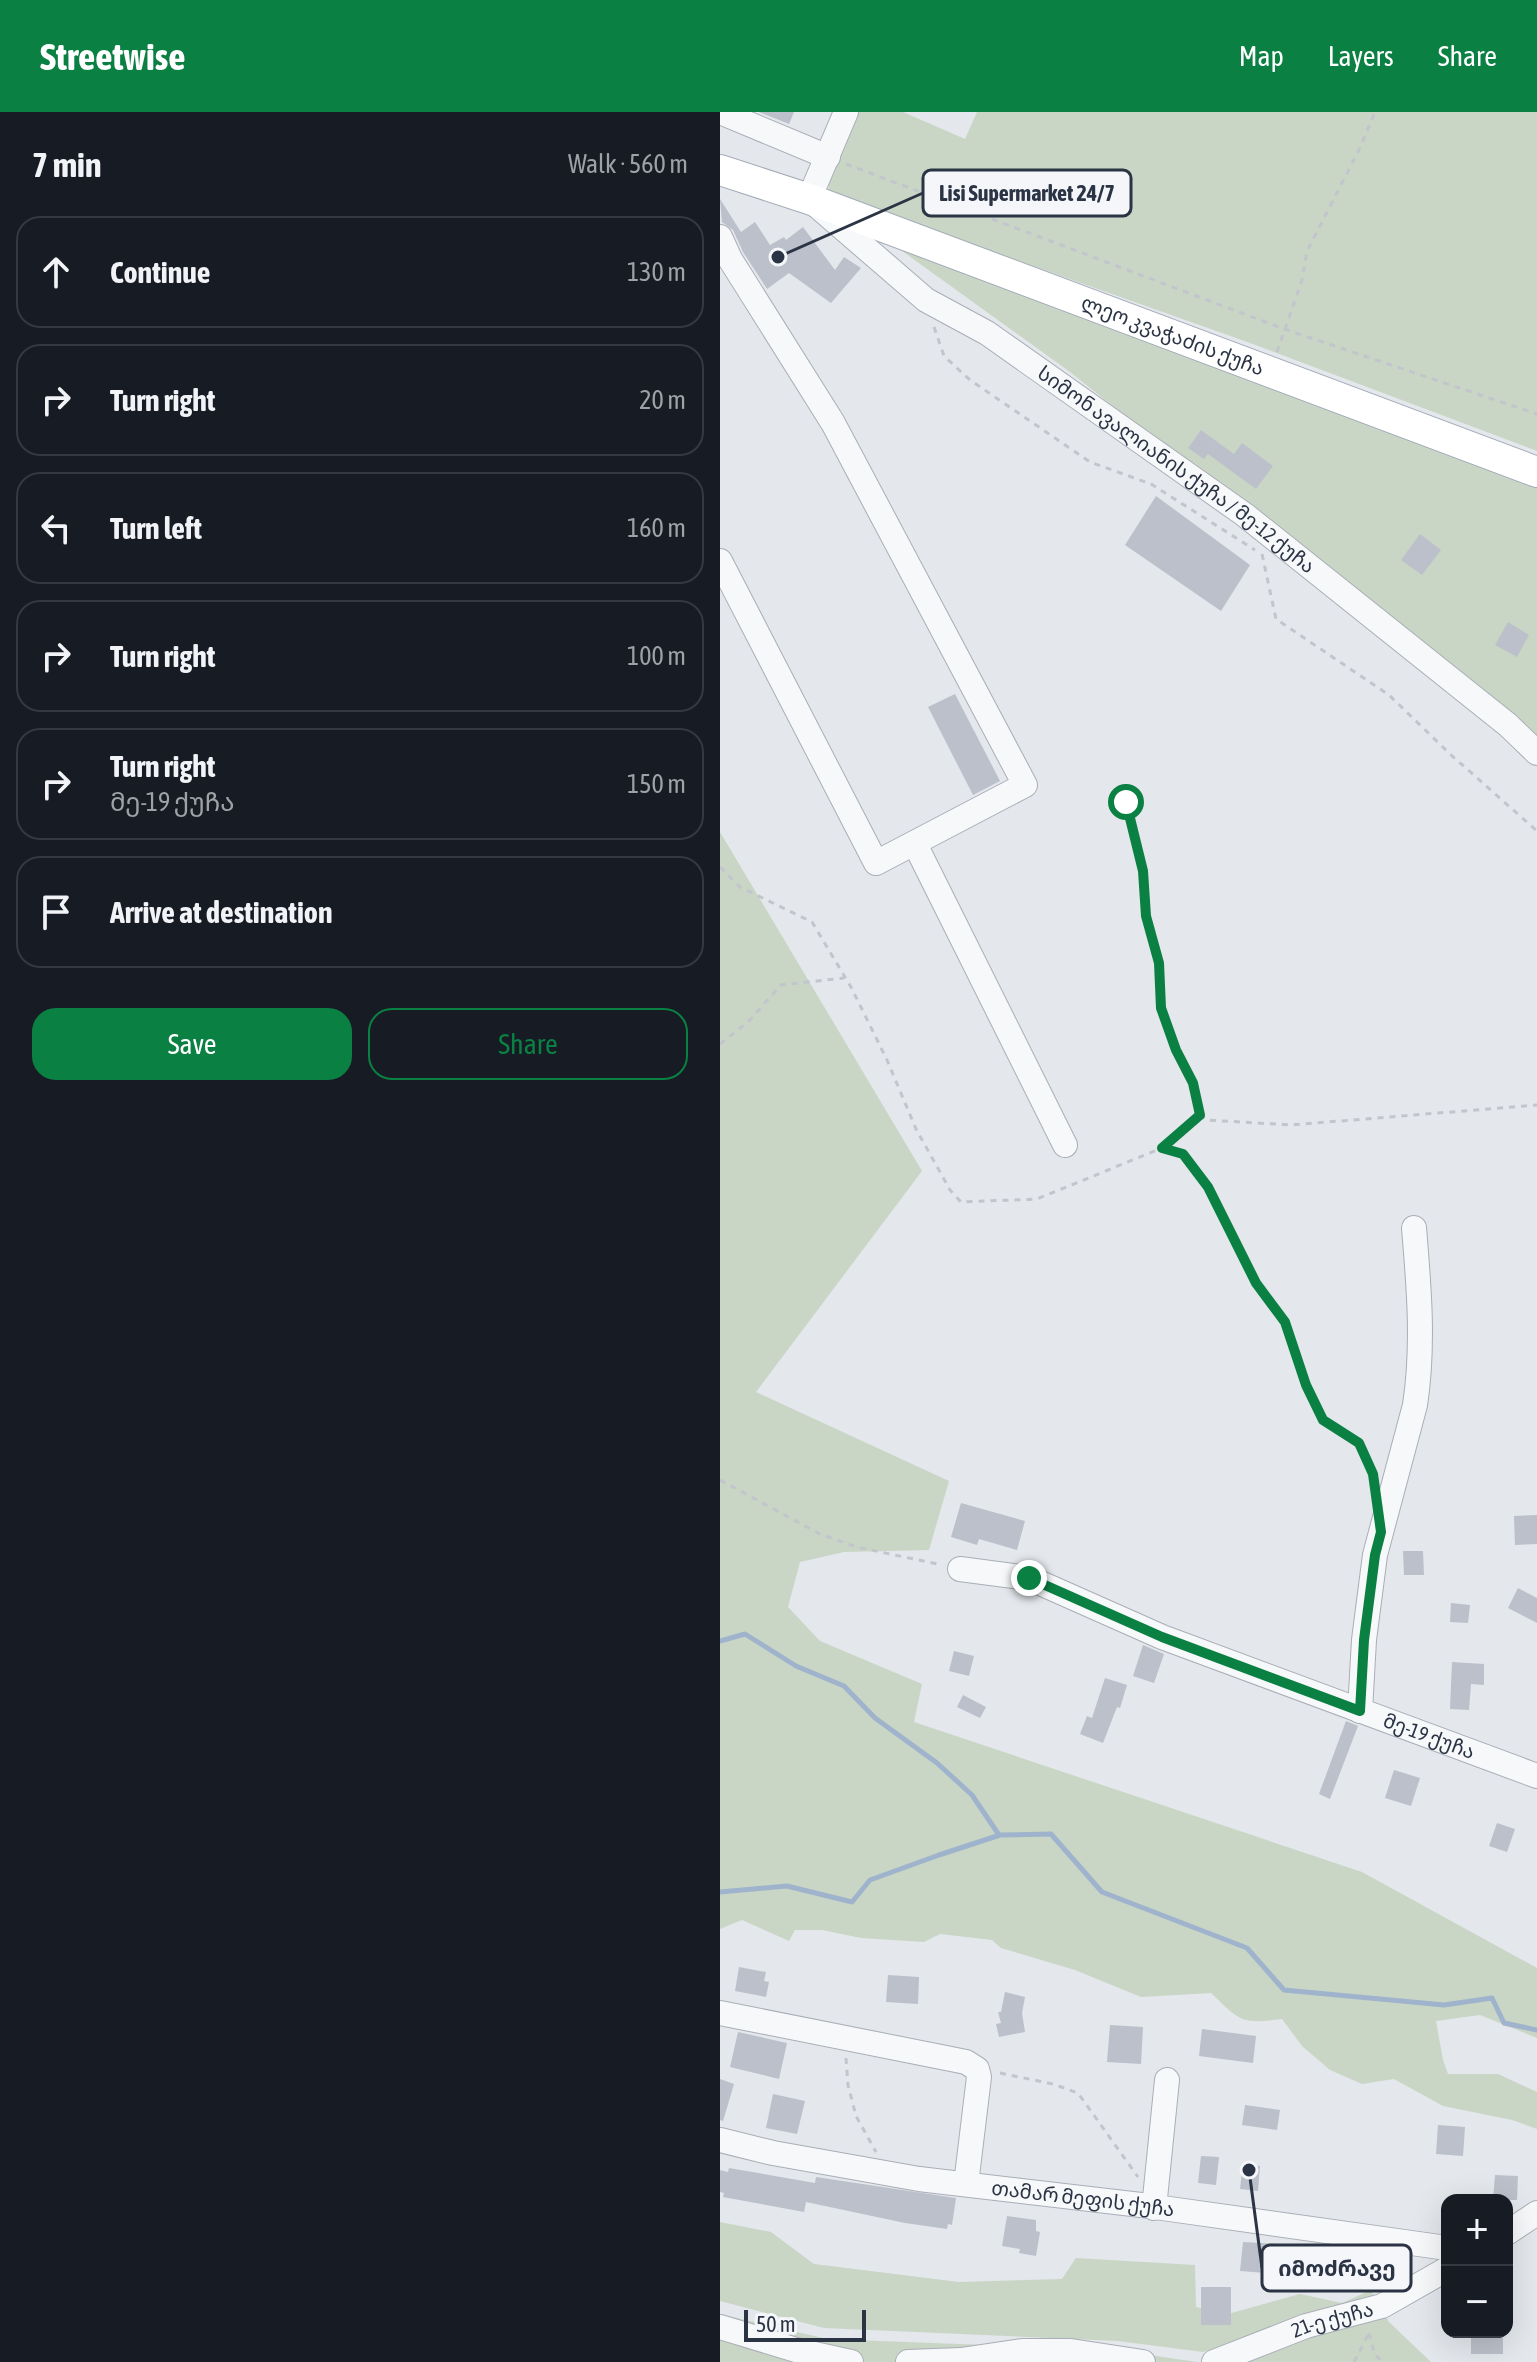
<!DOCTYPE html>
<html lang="en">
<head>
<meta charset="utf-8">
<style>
	:root { --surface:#171b24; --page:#242831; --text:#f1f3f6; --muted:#9ea1a6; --line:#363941; --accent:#0b8043 }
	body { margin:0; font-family:"Asap Condensed","Noto Sans Georgian",sans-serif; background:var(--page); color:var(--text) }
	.controls { position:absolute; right:24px; bottom:24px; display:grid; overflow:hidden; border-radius:16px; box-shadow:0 8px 32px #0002 }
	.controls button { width:72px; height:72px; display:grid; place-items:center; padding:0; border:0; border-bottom:2px solid var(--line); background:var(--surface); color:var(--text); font:40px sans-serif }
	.scale { position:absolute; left:24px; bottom:20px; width:122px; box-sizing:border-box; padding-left:8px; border:4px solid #2b3445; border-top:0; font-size:22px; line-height:28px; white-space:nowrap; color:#2b3445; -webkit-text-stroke:6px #f4f6f9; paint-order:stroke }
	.stop { position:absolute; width:24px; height:24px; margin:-18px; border:6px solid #0b8043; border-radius:50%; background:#fff }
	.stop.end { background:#0b8043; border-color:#fff; box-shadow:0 2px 8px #0008 }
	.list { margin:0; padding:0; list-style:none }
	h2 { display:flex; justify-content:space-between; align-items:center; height:104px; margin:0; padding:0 32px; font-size:34px }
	h2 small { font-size:26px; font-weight:400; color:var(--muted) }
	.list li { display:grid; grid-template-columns:52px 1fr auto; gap:24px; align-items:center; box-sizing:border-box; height:112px; margin:0 16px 16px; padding:0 16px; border:2px solid var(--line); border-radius:24px }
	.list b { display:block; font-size:30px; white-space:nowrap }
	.list p { margin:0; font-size:26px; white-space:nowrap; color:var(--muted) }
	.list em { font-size:26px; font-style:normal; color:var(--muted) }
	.actions { display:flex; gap:16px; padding:24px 32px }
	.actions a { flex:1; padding:18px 0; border:2px solid var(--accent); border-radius:24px; text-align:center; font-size:28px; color:var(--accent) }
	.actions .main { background:var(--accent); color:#fff }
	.icon { flex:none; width:44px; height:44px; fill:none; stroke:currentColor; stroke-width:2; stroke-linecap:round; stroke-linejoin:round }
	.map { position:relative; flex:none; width:817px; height:2250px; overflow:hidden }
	header { display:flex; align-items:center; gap:48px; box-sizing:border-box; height:112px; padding:0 40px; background:var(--accent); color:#fff }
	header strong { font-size:38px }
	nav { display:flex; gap:44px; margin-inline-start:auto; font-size:28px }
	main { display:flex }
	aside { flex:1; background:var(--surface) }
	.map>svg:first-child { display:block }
	.green { fill:#c9d6c5 }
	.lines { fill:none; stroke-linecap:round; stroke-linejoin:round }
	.stream { stroke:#9fb4cc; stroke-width:5 }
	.building { fill:#bbc0ca }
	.minor-casing { stroke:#a9aeb7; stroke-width:26 }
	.major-casing { stroke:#a3abb8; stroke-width:32 }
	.path { stroke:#c2c5cb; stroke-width:3; stroke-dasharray:6 6; stroke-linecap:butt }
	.minor { stroke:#f7f8fa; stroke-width:24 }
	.major { stroke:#fff; stroke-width:30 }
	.route { stroke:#0b8043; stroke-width:10 }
	.labels { text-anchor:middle; stroke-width:6; stroke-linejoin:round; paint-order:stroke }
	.street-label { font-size:20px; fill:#2b3445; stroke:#f4f6f9 }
	.leader { fill:none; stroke:#2b3445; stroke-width:3 }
	.callout-dot { fill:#2b3445; stroke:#f4f6f9; stroke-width:3 }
	.callout { fill:#f4f6f9; stroke:#2b3445; stroke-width:3 }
	.callout-label { font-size:22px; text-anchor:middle; font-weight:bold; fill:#2b3445 }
</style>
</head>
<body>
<header>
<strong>Streetwise</strong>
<nav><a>Map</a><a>Layers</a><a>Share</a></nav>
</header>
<main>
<aside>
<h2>7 min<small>Walk · 560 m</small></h2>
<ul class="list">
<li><svg class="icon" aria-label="ahead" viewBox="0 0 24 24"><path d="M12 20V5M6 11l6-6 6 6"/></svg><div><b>Continue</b></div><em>130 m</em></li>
<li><svg class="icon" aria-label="right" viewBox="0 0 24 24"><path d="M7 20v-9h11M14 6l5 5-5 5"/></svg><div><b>Turn right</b></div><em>20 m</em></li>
<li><svg class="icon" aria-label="left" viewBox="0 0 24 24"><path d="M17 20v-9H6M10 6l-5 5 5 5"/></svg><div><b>Turn left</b></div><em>160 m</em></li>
<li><svg class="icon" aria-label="right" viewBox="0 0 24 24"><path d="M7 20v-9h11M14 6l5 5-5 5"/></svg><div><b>Turn right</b></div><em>100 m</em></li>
<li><svg class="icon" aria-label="right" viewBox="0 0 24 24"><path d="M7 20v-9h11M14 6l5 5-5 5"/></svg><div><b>Turn right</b><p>მე-19 ქუჩა</p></div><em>150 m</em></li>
<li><svg class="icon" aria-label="arrive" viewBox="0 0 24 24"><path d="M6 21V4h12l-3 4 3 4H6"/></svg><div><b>Arrive at destination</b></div></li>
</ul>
<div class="actions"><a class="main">Save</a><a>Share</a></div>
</aside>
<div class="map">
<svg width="817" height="2250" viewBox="0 0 817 2250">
	<rect width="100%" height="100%" fill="#e4e7ec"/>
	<g class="green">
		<path d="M132,0H183L245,27L257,0H817V339L533,232L121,86L109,79L108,66Z"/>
		<path d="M171,131L817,370V632L350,260Z"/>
		<path d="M0,720L202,1059L36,1280L229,1369L209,1438L124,1440L80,1450L68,1495L100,1529L202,1572L194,1610L642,1760L817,1856V1926L760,1903L716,1909L723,1948L728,1962H778L817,1980V2017L792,2008L723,1994L674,1967L642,1972L610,1958L582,1934L562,1907C521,1912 521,1910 491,1881L421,1885L355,1858L281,1836L272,1828L220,1822L204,1830L141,1826L102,1818H75L69,1829L22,1808L0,1817Z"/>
		<path d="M0,2110L51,2120L94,2152L239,2170L342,2167L356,2146L475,2153L476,2195L508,2202L580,2182L622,2191L651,2178L669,2210L711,2250H488L549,2222L483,2240L398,2229L104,2216L0,2189Z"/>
		<path d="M0,2202L107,2227L395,2238L477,2250H0Z"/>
	</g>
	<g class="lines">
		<g class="stream">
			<path d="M0,1529L25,1522L76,1554L124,1574L155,1606L217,1651L252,1683L279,1723"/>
			<path d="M0,1780L67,1774L132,1790L150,1768L219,1743L280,1723L331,1722L382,1780L527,1836L564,1878L724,1893L772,1886L784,1911L817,1918"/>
		</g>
	</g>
	<g class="building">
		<path d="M39,0H74L69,12Z"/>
		<path d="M0,87L21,120L35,110L50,133L64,125L66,128L83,115L115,158L124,145L141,156L111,191L69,161L47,177L23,140L13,118L2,110Z"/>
		<path d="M481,318L514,342L522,331L553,354L536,377L488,342L484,347L468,336Z"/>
		<path d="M436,384L530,453L501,499L405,433Z"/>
		<path d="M700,422L721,438L702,463L681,448Z"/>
		<path d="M788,510L809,523L797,545L775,533Z"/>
		<path d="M235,582L280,669L253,683L208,595Z"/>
		<path d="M241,1391L305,1409L297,1438L259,1427L257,1433L231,1425Z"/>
		<path d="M817,1403V1432L795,1433L794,1404Z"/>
		<path d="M683,1439H703L704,1463H684Z"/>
		<path d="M798,1476L817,1486V1511L788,1496Z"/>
		<path d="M731,1491L750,1493L748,1511L730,1510Z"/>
		<path d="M423,1533L444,1542L434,1571L413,1564Z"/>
		<path d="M234,1539L254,1544L249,1564L229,1559Z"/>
		<path d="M732,1550L764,1552V1573L751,1572L749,1598L730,1597Z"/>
		<path d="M385,1566L407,1573L400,1596L397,1595L383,1631L360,1622L367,1604L372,1606Z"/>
		<path d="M243,1583L266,1595L260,1606L237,1595Z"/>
		<path d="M626,1609L638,1614L610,1687L599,1682Z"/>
		<path d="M674,1658L700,1666L691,1694L665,1686Z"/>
		<path d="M777,1711L795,1717L787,1740L769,1734Z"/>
		<path d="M19,1855L46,1860L44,1869L49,1870L46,1885L15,1879Z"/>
		<path d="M168,1863L199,1865L198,1892L166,1890Z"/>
		<path d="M285,1880L305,1885L302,1901L305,1920L279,1925L276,1912L281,1911L278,1900H281Z"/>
		<path d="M390,1913L423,1915L421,1952L387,1950Z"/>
		<path d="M482,1917L536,1924L533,1951L479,1944Z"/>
		<path d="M18,1920L67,1931L59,1967L10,1955Z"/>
		<path d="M0,1967L14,1972L3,2009L0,2008Z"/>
		<path d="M53,1982L85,1989L77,2022L46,2016Z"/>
		<path d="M525,1993L560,1998L557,2018L522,2013Z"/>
		<path d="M718,2013L745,2015L743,2044L716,2042Z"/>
		<path d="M481,2044L499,2045L496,2073L478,2071Z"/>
		<path d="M523,2052L540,2054L538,2079L520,2077Z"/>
		<path d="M9,2056L95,2071L96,2065L236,2086L232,2113L228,2112L227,2117L185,2111L86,2090L84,2100L3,2085L4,2081L0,2080V2058L8,2060Z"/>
		<path d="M775,2063L798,2064L797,2088H773Z"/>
		<path d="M287,2104L316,2108V2119L320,2120L316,2144L299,2141L300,2137L282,2134Z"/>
		<path d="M523,2130L559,2132L558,2144L572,2145L571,2163L520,2159Z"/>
		<rect x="481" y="2175" width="30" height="38"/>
		<rect x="751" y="2220" width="32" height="22"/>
	</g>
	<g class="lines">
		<defs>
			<g id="minor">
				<path d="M0,0L108,45"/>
				<path id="s1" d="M126,0L89,87L206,188L267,221L525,403L788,613L817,641"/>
				<path d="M0,125L10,147L113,311L305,673L156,751L0,449"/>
				<path d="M195,732L345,1033"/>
				<path id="s2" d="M240,1457L309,1466L442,1525L817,1664"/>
				<path d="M640,1599L644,1528L655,1443L695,1293C704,1234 699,1175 694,1116"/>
				<path d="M0,1901L246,1950L257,1957L259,1965L246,2072"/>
				<path id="s3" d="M0,2028L53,2041L199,2067L421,2093L727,2136"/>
				<path d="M434,2096L447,1968"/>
				<path d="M787,2121L817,2101"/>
				<path d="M0,2215L76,2238L131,2250"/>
				<path d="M188,2250L241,2248L302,2239H351L423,2250"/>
				<path id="s4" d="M494,2250L586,2214L662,2194L727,2157"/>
			</g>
			<g id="major">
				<path id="s5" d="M0,58L89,87L817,360"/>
			</g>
		</defs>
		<use href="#minor" class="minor-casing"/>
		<use href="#major" class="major-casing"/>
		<g class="path">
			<path d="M126,52L564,217L817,302"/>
			<path d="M214,215L224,244L250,268L370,350L431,372L535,438"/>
			<path d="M557,240L582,168L587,139L639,38L655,0"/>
			<path d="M542,442L556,507L669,583L730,642L817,719"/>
			<path d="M406,690L423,759L426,804L439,851L441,896L456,938L473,971L480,1003L487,1008L571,1013L817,993"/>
			<path d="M0,755L20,775L92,810L131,875L167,948L196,1017L230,1078L241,1090L317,1087L442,1036L480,1003"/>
			<path d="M0,932L29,909L61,873L124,866"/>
			<path d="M442,1036L463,1042L488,1075L536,1171L565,1210L586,1273L603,1308L639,1331L654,1369"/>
			<path d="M0,1368L100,1422L137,1435L222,1453"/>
			<path d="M126,1946L128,1973L136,2004L156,2040"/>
			<path d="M280,1961L333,1972L358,1981L418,2065"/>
			<path d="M649,2221L655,2243L663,2250"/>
			<path d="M634,2250L650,2219"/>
		</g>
		<use href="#minor" class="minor"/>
		<use href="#major" class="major"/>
	</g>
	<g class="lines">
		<path class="route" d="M309,1466L442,1525L640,1599L644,1528L655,1443L661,1420L653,1362L639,1331L603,1308L586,1273L565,1210L536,1171L488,1075L463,1042L442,1036L480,1003L473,971L456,938L441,896L439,851L426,804L423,759L406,690"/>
	</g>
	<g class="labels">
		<g class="street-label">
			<text dy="7" stroke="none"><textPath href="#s5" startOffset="482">ლეო კვაჭაძის ქუჩა</textPath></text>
			<text dy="7" stroke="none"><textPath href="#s1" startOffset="552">სიმონ ავალიანის ქუჩა / მე-12 ქუჩა</textPath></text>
			<text dy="7" stroke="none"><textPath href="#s2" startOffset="500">მე-19 ქუჩა</textPath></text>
			<text dy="7" stroke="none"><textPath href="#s3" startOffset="368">თამარ მეფის ქუჩა</textPath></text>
			<text dy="7" stroke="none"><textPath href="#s4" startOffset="126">21-ე ქუჩა</textPath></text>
		</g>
	</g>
	<path class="leader" d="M58 145L203 81M529 2058L542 2156"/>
	<g class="callout-dot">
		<circle cx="58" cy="145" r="8"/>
		<circle cx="529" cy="2058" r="8"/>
	</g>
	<g class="callout">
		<rect x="203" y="58" width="208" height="46" rx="8"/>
		<rect x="542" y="2133" width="149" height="46" rx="8"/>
	</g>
	<g class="callout-label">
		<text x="307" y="89">Lisi Supermarket 24/7</text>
		<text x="617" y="2164">იმოძრავე</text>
	</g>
</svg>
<div class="controls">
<button>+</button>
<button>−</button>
</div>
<div class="scale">50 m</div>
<div class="stop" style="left:406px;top:690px"></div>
<div class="stop end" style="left:309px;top:1466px"></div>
</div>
</main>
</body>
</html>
